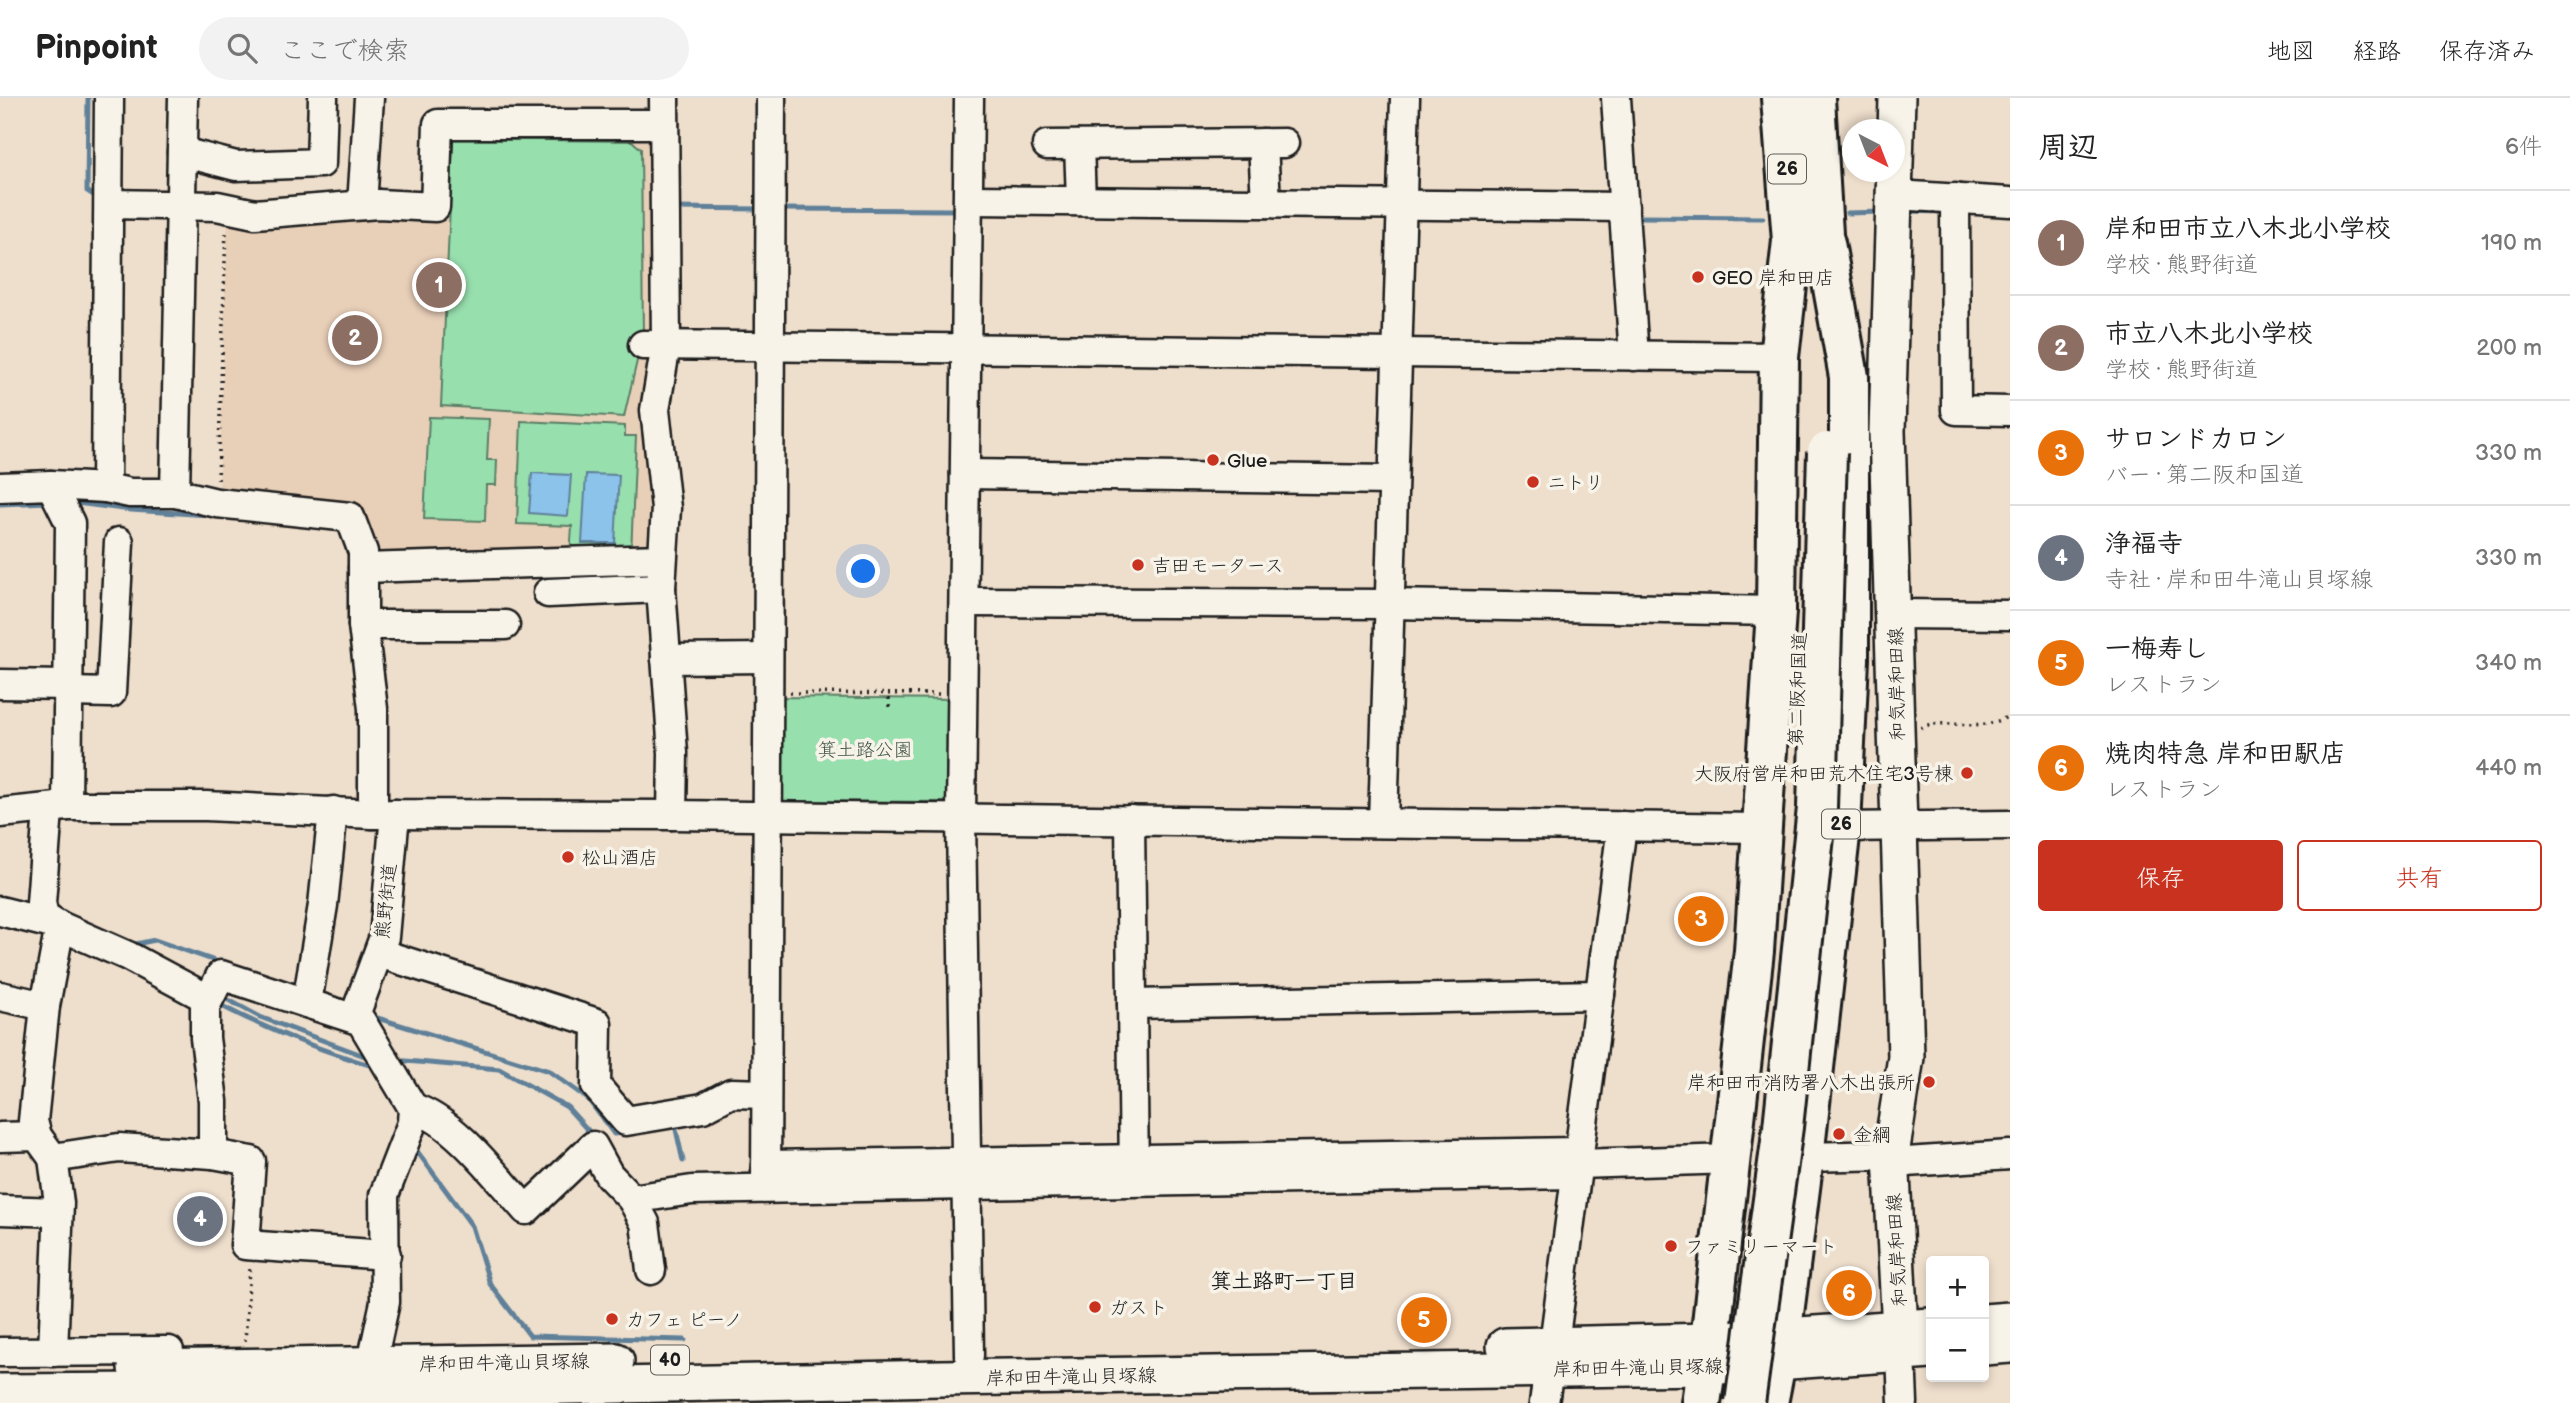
<!DOCTYPE html>
<html lang="ja">
<head>
<meta charset="utf-8">
<style>
	:root { --surface:#fff; --page:#f2f2f2; --text:#222; --muted:#767676; --line:#e0e0e0; --accent:#c8321e }
	body { margin:0; font-family:"Balsamiq Sans","Klee One",sans-serif; background:var(--page); color:var(--text) }
	.controls { position:absolute; right:21px; bottom:21px; display:grid; overflow:hidden; border-radius:7px; box-shadow:0 4px 10px #0003 }
	.controls button { width:63px; height:63px; display:grid; place-items:center; padding:0; border:0; border-bottom:2px solid var(--line); background:var(--surface); color:var(--text); font:35px sans-serif }
	.compass { position:absolute; left:1842px; top:21px; width:63px; height:63px; border-radius:50%; background:var(--surface); box-shadow:0 4px 10px #0003; rotate:138deg }
	.you { position:absolute; left:864px; top:474px; width:24px; height:24px; margin:-18px; border:5px solid #fff; border-radius:50%; background:#1a73e8; box-shadow:0 0 0 10px #1a73e833 }
	.badge { display:grid; place-items:center; width:46px; height:46px; border-radius:50%; background:var(--accent); color:#fff; font-size:23px; font-weight:700 }
	.pin { position:absolute; translate:-50% -50%; border:4px solid #fff; box-shadow:0 2px 7px #0006 }
	.list { margin:0; padding:0; list-style:none }
	h2 { display:flex; justify-content:space-between; align-items:center; height:91px; margin:0; padding:0 28px; font-size:30px }
	h2 small { font-size:23px; font-weight:400; color:var(--muted) }
	.list li { display:grid; grid-template-columns:46px 1fr auto; gap:21px; align-items:center; box-sizing:border-box; height:105px; padding:0 28px; border-top:2px solid var(--line) }
	.list b { display:block; font-size:26px; white-space:nowrap }
	.list p { margin:0; font-size:23px; white-space:nowrap; color:var(--muted) }
	.list em { font-size:23px; font-style:normal; color:var(--muted) }
	.actions { display:flex; gap:14px; padding:21px 28px }
	.actions a { flex:1; padding:16px 0; border:2px solid var(--accent); border-radius:7px; text-align:center; font-size:24px; color:var(--accent) }
	.actions .main { background:var(--accent); color:#fff }
	.icon { flex:none; width:38px; height:38px; fill:none; stroke:currentColor; stroke-width:2; stroke-linecap:round; stroke-linejoin:round }
	.map { position:relative; flex:none; width:2010px; height:1305px; overflow:hidden }
	header { display:flex; align-items:center; gap:42px; box-sizing:border-box; height:98px; padding:0 35px; background:var(--surface); border-bottom:2px solid var(--line) }
	header strong { font-size:33px }
	nav { display:flex; gap:38px; margin-inline-start:auto; font-size:24px }
	.search { width:490px; height:63px; background:var(--page); display:flex; align-items:center; gap:18px; box-sizing:border-box; padding:0 24px; border-radius:38px; color:var(--muted); font-size:26px }
	main { display:flex }
	aside { flex:1; background:var(--surface) }
	.map>svg:first-child { display:block }
	.built { fill:#e8cfb8 }
	.green { fill:#98dfae; stroke:#5a7e65; stroke-width:2 }
	.water { fill:#8cc3ea; stroke:#5f8098; stroke-width:2 }
	.lines { fill:none; stroke-linecap:round; stroke-linejoin:round }
	.stream { stroke:#5f8098; stroke-width:5 }
	.minor-casing { stroke:#1c1c1c; stroke-width:33 }
	.major-casing { stroke:#1c1c1c; stroke-width:40 }
	.highway-casing { stroke:#1c1c1c; stroke-width:44 }
	.path { stroke:#1c1c1c; stroke-width:3.5; stroke-dasharray:2 5; stroke-linecap:butt }
	.minor { stroke:#f7f3e8; stroke-width:28 }
	.major { stroke:#f7f3e8; stroke-width:35 }
	.highway { stroke:#f7f3e8; stroke-width:38 }
	.highway-bridge-casing { stroke:#1c1c1c; stroke-width:44; stroke-linecap:butt }
	.highway-bridge { stroke:#f7f3e8; stroke-width:38 }
	.poi-dot { fill:#c8321e; stroke:#f7f3e8; stroke-width:2.5 }
	.labels { text-anchor:middle; stroke-width:7; stroke-linejoin:round; paint-order:stroke }
	.shield { fill:#f7f3e8; stroke:#5e5c59; stroke-width:2 }
	.shield-label { font-size:18px; font-weight:bold; fill:#1c1c1c }
	.poi-label { font-size:19px; fill:#1c1c1c; stroke:#f7f3e8; text-anchor:start }
	.street-label { font-size:19px; fill:#1c1c1c; stroke:#f7f3e8 }
	.park-label { font-size:19px; fill:#415648; stroke:#f7f3e8 }
	.neighbourhood-label { font-size:21px; font-weight:bold; fill:#1c1c1c; stroke:#f7f3e8 }
</style>
</head>
<body>
<header>
<strong>Pinpoint</strong>
<div class="search"><svg class="icon" aria-label="search" viewBox="0 0 24 24"><circle cx="10" cy="10" r="6"/><path d="M15 15l6 6"/></svg>ここで検索</div>
<nav><a>地図</a><a>経路</a><a>保存済み</a></nav>
</header>
<main>
<div class="map">
<svg width="2010" height="1305" viewBox="0 0 2010 1305">
	<rect width="100%" height="100%" fill="#eedecc"/>
	<filter id="ink" filterUnits="userSpaceOnUse"><feTurbulence type="fractalNoise" baseFrequency=".0143" numOctaves="2"/><feDisplacementMap in="SourceGraphic" scale="14" xChannelSelector="R" yChannelSelector="G"/><feConvolveMatrix kernelMatrix="1 2 1 2 8 2 1 2 1" color-interpolation-filters="sRGB"/></filter>
	<g filter="url(#ink)">
		<path class="built" d="M446,30L651,31L654,253L639,317L651,407L647,457L367,467L353,411L219,392L228,117L442,114Z"/>
		<g class="green">
			<path d="M453,41L632,43L641,51L643,237L624,319L441,308Z"/>
			<path d="M429,319L489,321L487,362H497L496,387H486L485,423L424,421Z"/>
			<path d="M521,323L625,328V338H636L631,456L570,458L572,428L517,426Z"/>
			<path d="M772,599L958,601L950,704L778,703Z"/>
		</g>
		<g class="water">
			<path d="M532,375L571,377L568,418L529,415Z"/>
			<path d="M586,376L619,377L615,445H582Z"/>
		</g>
		<g class="lines">
			<g class="stream">
				<path d="M88,0L87,93L98,100"/>
				<path d="M673,110L761,111"/>
				<path d="M780,111L955,112"/>
				<path d="M1907,113L1944,114"/>
				<path d="M1847,115L1883,114"/>
				<path d="M1637,119L1763,120"/>
				<path d="M69,404L131,412L209,417"/>
				<path d="M0,406L49,404"/>
				<path d="M134,852L136,846L155,842L221,865"/>
				<path d="M221,898L260,919L370,960"/>
				<path d="M216,905C267,932 320,952 376,969"/>
				<path d="M371,918L549,973L588,1001L614,1036L627,1034"/>
				<path d="M394,962L499,971L567,1009L594,1039"/>
				<path d="M671,1028L675,1027L683,1063"/>
				<path d="M414,1049L472,1128L490,1186L530,1238L685,1242"/>
			</g>
			<defs>
				<g id="minor">
					<path d="M664,0L666,247L655,312L666,410L661,490L673,655L672,717"/>
					<path d="M1616,0L1634,258"/>
					<path d="M1263,45L1266,105"/>
					<path d="M1047,47L1284,45"/>
					<path d="M1079,47L1081,103"/>
					<path d="M182,54L236,68L321,65L323,0"/>
					<path d="M1896,97L2010,104"/>
					<path d="M1955,100L1956,312L2010,313"/>
					<path d="M969,102L1624,109"/>
					<path d="M109,106L217,108L255,116L378,106L435,109L438,26H664"/>
					<path d="M362,107L369,0"/>
					<path d="M643,247L1779,259"/>
					<path d="M965,376L1393,382"/>
					<path d="M51,387L70,425L67,708"/>
					<path d="M0,389L51,387L106,390L130,395H175L217,405L350,419L363,454V527L373,611V716"/>
					<path d="M106,390L109,0"/>
					<path d="M175,395L183,0"/>
					<path d="M363,470L662,461"/>
					<path d="M548,495L661,490"/>
					<path d="M964,504L1389,506L1776,513"/>
					<path d="M1895,516L2010,517"/>
					<path d="M363,527H505"/>
					<path d="M666,561L768,560"/>
					<path d="M0,586L69,587"/>
					<path d="M69,594L111,595L119,444"/>
					<path d="M0,715L67,708H206L373,716L672,717L1763,730"/>
					<path d="M1130,722L1134,1080"/>
					<path d="M1383,725L1405,0"/>
					<path d="M1841,729L2010,727"/>
					<path d="M0,813L60,828L128,858L208,901"/>
					<path d="M379,855L597,925L596,988L626,1023L703,1010L731,995L766,996"/>
					<path d="M0,898L45,908"/>
					<path d="M307,905L323,807L333,713"/>
					<path d="M1132,906L1600,897"/>
					<path d="M354,920L384,839L395,716"/>
					<path d="M413,1010C454,1022 498,1081 526,1112L593,1048L609,1077L632,1101"/>
					<path d="M37,1038L33,1023L45,908L60,828L44,818L41,805L48,712"/>
					<path d="M0,1039L37,1038L53,1060L119,1050L213,1056V1003L205,940V909L221,877L361,923L413,1010L412,1025L384,1097L385,1204L367,1287"/>
					<path d="M213,1056L251,1063L245,1147L386,1157"/>
					<path d="M1804,1059L1891,1057"/>
					<path d="M53,1060L59,1105L53,1254"/>
					<path d="M1892,1065L2010,1057"/>
					<path d="M1578,1066L1732,1061"/>
					<path d="M766,1067L1579,1054"/>
					<path d="M766,1089L771,0"/>
					<path d="M0,1112L58,1114"/>
					<path d="M651,1172L645,1125L632,1101L692,1092L1576,1076"/>
					<path d="M1554,1246L1622,728"/>
					<path d="M0,1254L169,1253"/>
					<path d="M1901,1255L1903,1305"/>
					<path d="M969,1257L961,720L969,0"/>
					<path d="M1544,1305L1549,1271"/>
				</g>
				<g id="major">
					<path d="M1897,0L1887,333L1906,959L1891,1057L1901,1252"/>
					<path d="M1984,1224L2010,1222"/>
					<path d="M1505,1248L1710,1243L1931,1228"/>
					<path d="M1984,1249L2010,1247"/>
					<path d="M136,1270L616,1263"/>
					<path d="M0,1294L150,1293L338,1297L387,1292L940,1280L1706,1269L1931,1253"/>
				</g>
				<g id="highway">
					<path d="M1781,0L1794,169"/>
					<path d="M1815,0L1825,170"/>
					<path d="M1701,1305L1710,1243L1754,853L1776,513L1779,259L1792,143"/>
					<path d="M1768,1305L1781,1239L1804,1059L1841,729L1849,561V279L1825,145"/>
				</g>
			</defs>
			<use href="#minor" class="minor-casing"/>
			<use href="#major" class="major-casing"/>
			<use href="#highway" class="highway-casing"/>
			<g class="path">
				<path d="M218,382L226,131"/>
				<path d="M790,595L940,596"/>
				<path d="M889,609V597"/>
				<path d="M1921,630C1941,618 1980,637 2010,617"/>
				<path d="M245,1243L250,1171"/>
			</g>
			<use href="#minor" class="minor"/>
			<use href="#major" class="major"/>
			<use href="#highway" class="highway"/>
			<defs>
				<path id="highway-bridge" d="M1745,1305L1783,1029L1817,710L1827,354"/>
			</defs>
			<use href="#highway-bridge" class="highway-bridge-casing"/>
			<use href="#highway-bridge" class="highway-bridge"/>
		</g>
	</g>
	<g class="poi-dot">
		<circle cx="1698" cy="179" r="7"/>
		<circle cx="1213" cy="362" r="7"/>
		<circle cx="1533" cy="384" r="7"/>
		<circle cx="1138" cy="467" r="7"/>
		<circle cx="1967" cy="675" r="7"/>
		<circle cx="568" cy="759" r="7"/>
		<circle cx="1929" cy="984" r="7"/>
		<circle cx="1839" cy="1036" r="7"/>
		<circle cx="1671" cy="1148" r="7"/>
		<circle cx="1095" cy="1209" r="7"/>
		<circle cx="612" cy="1221" r="7"/>
	</g>
	<g class="labels">
		<g class="shield">
			<rect x="1768" y="56.5" width="38" height="29" rx="5"/>
			<rect x="1822" y="711.5" width="38" height="29" rx="5"/>
			<rect x="651" y="1247.5" width="38" height="29" rx="5"/>
		</g>
		<g class="shield-label">
			<text x="1787" y="77">26</text>
			<text x="1841" y="732">26</text>
			<text x="670" y="1268">40</text>
		</g>
		<g class="poi-label">
			<text x="1712" y="186">GEO 岸和田店</text>
			<text x="1227" y="369">Glue</text>
			<text x="1547" y="391">ニトリ</text>
			<text x="1152" y="474">吉田モータース</text>
			<text x="1953" y="682" text-anchor="end">大阪府営岸和田荒木住宅3号棟</text>
			<text x="582" y="766">松山酒店</text>
			<text x="1915" y="991" text-anchor="end">岸和田市消防署八木出張所</text>
			<text x="1853" y="1043">金綱</text>
			<text x="1685" y="1155">ファミリーマート</text>
			<text x="1109" y="1216">ガスト</text>
			<text x="626" y="1228">カフェ ピーノ</text>
		</g>
		<g class="street-label">
			<text transform="translate(1896 586) rotate(-91)" y="7">和気岸和田線</text>
			<text transform="translate(1797 591) rotate(-88)" y="7">第二阪和国道</text>
			<text transform="translate(385 803) rotate(-84)" y="7">熊野街道</text>
			<text transform="translate(1896 1152) rotate(-93)" y="7">和気岸和田線</text>
			<text transform="translate(504 1264) rotate(-1)" y="7">岸和田牛滝山貝塚線</text>
			<text transform="translate(1638 1269) rotate(-1)" y="7">岸和田牛滝山貝塚線</text>
			<text transform="translate(1071 1278) rotate(-1)" y="7">岸和田牛滝山貝塚線</text>
		</g>
		<g class="park-label">
			<text x="865" y="658">箕土路公園</text>
		</g>
		<g class="neighbourhood-label">
			<text x="1284" y="1190">箕土路町一丁目</text>
		</g>
	</g>
</svg>
<div class="controls">
<button>+</button>
<button>−</button>
</div>
<svg class="compass" viewBox="-18 -18 36 36"><path d="M0-13l5 13h-10z" fill="#e53935"/><path d="M0 13l5-13h-10z" fill="#767676"/></svg>
<div class="you"></div>
<div class="pin badge" style="left:439px;top:187px;background:#8d6e63">1</div>
<div class="pin badge" style="left:355px;top:240px;background:#8d6e63">2</div>
<div class="pin badge" style="left:1701px;top:821px;background:#e8710a">3</div>
<div class="pin badge" style="left:200px;top:1121px;background:#6b7280">4</div>
<div class="pin badge" style="left:1424px;top:1222px;background:#e8710a">5</div>
<div class="pin badge" style="left:1849px;top:1195px;background:#e8710a">6</div>
</div>
<aside>
<h2>周辺<small>6件</small></h2>
<ul class="list">
<li><span class="badge" style="background:#8d6e63">1</span><div><b>岸和田市立八木北小学校</b><p>学校 · 熊野街道</p></div><em>190 m</em></li>
<li><span class="badge" style="background:#8d6e63">2</span><div><b>市立八木北小学校</b><p>学校 · 熊野街道</p></div><em>200 m</em></li>
<li><span class="badge" style="background:#e8710a">3</span><div><b>サロンドカロン</b><p>バー · 第二阪和国道</p></div><em>330 m</em></li>
<li><span class="badge" style="background:#6b7280">4</span><div><b>浄福寺</b><p>寺社 · 岸和田牛滝山貝塚線</p></div><em>330 m</em></li>
<li><span class="badge" style="background:#e8710a">5</span><div><b>一梅寿し</b><p>レストラン</p></div><em>340 m</em></li>
<li><span class="badge" style="background:#e8710a">6</span><div><b>焼肉特急 岸和田駅店</b><p>レストラン</p></div><em>440 m</em></li>
</ul>
<div class="actions"><a class="main">保存</a><a>共有</a></div>
</aside>
</main>
</body>
</html>
